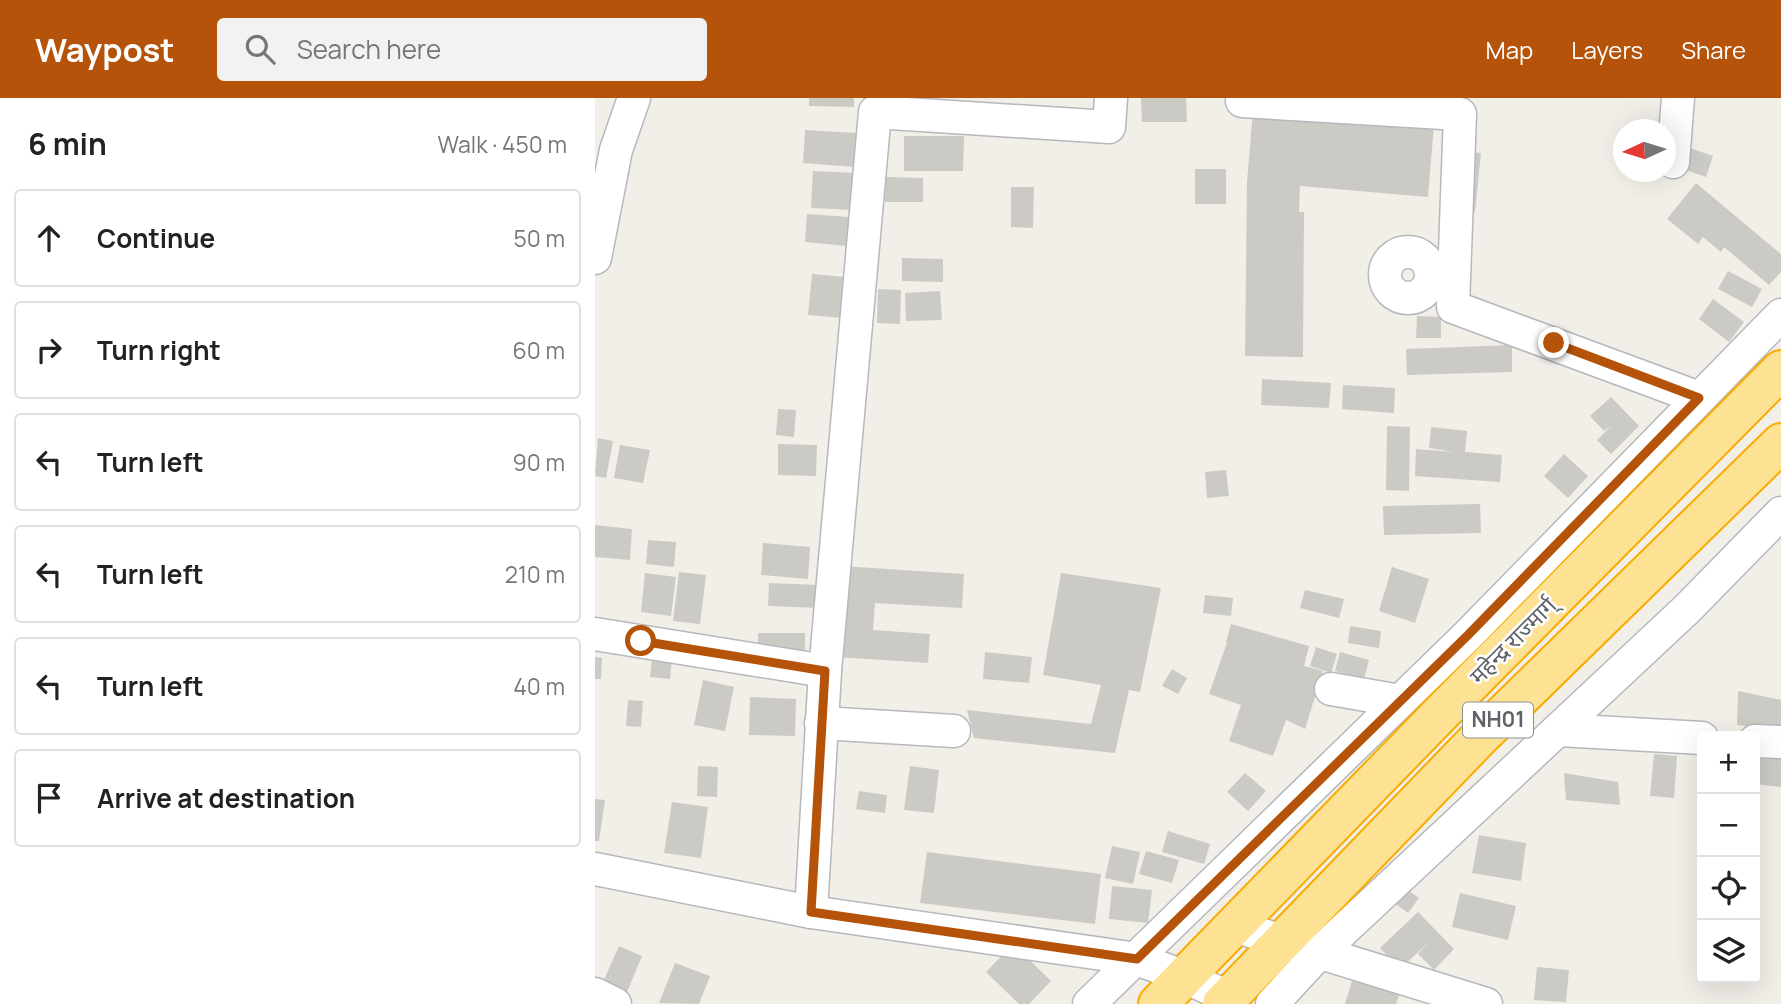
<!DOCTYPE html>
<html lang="en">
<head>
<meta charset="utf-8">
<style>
	:root { --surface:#fff; --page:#f2f2f2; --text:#222; --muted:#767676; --line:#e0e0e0; --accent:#b45309 }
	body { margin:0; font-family:Manrope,"Noto Sans Devanagari",sans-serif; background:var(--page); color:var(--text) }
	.controls { position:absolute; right:21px; bottom:21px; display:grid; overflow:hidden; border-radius:7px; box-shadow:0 7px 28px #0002 }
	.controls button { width:63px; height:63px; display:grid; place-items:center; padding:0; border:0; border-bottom:2px solid var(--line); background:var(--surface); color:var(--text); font:35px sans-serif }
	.compass { position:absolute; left:1018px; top:21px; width:63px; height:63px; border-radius:50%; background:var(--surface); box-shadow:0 7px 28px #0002; rotate:266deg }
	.stop { position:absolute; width:21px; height:21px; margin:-16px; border:5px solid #b45309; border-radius:50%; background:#fff }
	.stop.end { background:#b45309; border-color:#fff; box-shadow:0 2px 7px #0008 }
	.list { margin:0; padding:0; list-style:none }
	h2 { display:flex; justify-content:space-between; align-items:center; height:91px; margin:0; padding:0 28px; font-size:30px }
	h2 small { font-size:23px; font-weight:400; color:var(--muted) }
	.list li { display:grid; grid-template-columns:46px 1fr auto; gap:21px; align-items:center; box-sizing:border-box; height:98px; margin:0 14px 14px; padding:0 14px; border:2px solid var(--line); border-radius:7px }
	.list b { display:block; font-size:26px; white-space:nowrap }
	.list em { font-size:23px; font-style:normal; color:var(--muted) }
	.icon { flex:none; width:38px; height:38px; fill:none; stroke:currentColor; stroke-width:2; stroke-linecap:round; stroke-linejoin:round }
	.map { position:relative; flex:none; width:1186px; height:906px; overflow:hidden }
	header { display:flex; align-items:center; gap:42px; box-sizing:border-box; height:98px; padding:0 35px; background:var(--accent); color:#fff }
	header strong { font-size:33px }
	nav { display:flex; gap:38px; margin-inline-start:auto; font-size:24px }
	.search { width:490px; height:63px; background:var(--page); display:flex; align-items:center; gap:18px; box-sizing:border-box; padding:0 24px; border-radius:7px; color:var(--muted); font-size:26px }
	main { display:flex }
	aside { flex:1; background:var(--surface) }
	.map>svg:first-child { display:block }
	.building { fill:#cccac5 }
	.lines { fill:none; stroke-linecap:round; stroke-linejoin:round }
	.minor-casing { stroke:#b5b8bc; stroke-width:35 }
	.highway-casing { stroke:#f9ab00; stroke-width:42 }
	.minor { stroke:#fff; stroke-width:32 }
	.highway { stroke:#fde293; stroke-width:38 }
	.route { stroke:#b45309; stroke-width:9 }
	.labels { text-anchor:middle; stroke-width:5; stroke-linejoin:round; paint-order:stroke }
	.shield { fill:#fff; stroke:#8f9295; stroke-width:2 }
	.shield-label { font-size:21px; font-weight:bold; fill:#5f6368 }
	.street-label { font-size:23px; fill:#5f6368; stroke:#fff }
</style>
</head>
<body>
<header>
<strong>Waypost</strong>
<div class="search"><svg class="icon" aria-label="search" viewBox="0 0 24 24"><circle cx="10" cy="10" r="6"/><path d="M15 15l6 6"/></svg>Search here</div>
<nav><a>Map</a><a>Layers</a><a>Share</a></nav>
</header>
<main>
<aside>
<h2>6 min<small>Walk · 450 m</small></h2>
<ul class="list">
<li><svg class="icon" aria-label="ahead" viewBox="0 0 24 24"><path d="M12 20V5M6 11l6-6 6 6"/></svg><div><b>Continue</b></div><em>50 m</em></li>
<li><svg class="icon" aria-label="right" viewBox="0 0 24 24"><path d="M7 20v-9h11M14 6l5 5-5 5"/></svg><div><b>Turn right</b></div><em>60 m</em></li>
<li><svg class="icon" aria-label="left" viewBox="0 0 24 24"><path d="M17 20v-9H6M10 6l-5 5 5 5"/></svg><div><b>Turn left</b></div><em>90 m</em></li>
<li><svg class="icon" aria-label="left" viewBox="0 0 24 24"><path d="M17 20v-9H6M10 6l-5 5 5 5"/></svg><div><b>Turn left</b></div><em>210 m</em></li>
<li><svg class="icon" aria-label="left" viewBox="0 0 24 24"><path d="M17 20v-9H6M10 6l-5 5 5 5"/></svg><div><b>Turn left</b></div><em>40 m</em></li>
<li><svg class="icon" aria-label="arrive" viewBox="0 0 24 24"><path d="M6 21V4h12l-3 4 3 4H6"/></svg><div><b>Arrive at destination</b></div></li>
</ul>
</aside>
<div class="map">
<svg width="1186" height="906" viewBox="0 0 1186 906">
	<rect width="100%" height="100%" fill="#f1efe8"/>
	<g class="building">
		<path d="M214,0H259V9L214,8Z"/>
		<path d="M546,0H591L592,24H547Z"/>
		<path d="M658,12L839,27L833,99L705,88L704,114H709L708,259L650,258L652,84Z"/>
		<path d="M210,32L262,35L260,69L208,65Z"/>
		<path d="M309,38H369L368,73H309Z"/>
		<path d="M1089,48L1118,58L1111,79L1082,69Z"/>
		<path d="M871,53L886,55L880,115L866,113Z"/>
		<rect x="600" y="71" width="31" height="35"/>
		<path d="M218,73L261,75L260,112L216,110Z"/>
		<path d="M291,79L328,80V104H290Z"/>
		<path d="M1101,85L1186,156V174L1174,187L1129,149L1126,154L1108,139L1103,146L1072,121Z"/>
		<path d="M416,89H439L438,130L416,129Z"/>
		<path d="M212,116L255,119L252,148L210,144Z"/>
		<path d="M307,160L348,161V184L307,183Z"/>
		<path d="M1133,173L1167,191L1157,209L1123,191Z"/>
		<path d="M217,176L250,179L246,220L213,217Z"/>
		<path d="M283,191L306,192L305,226L282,225Z"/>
		<path d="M345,193L347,222L311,223L310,195Z"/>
		<path d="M1118,201L1149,224L1134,244L1104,221Z"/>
		<path d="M822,218L846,219V240H821Z"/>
		<path d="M917,247V274L812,277L811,251Z"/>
		<path d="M667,281L736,285L734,310L666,307Z"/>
		<path d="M748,287L800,290L799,315L747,311Z"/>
		<path d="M1016,299L1044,328L1016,356L1002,342L1017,327L1009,333L995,318Z"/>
		<path d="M183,311L201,312L199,339L181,337Z"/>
		<path d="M792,328L815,329L814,393L791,392Z"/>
		<path d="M836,329L872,333L870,354L907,357L905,384L820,378L821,351L859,354L834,350Z"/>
		<path d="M3,340L18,343L11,380L0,378Z"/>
		<path d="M183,346L222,347L221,378L183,377Z"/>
		<path d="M25,347L55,352L48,385L19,380Z"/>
		<path d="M969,356L993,378L973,400L949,378Z"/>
		<path d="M631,372L634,398L612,400L610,374Z"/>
		<path d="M885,406L886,435L789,437L788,408Z"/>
		<path d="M0,427L37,431L35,462L0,459Z"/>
		<path d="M53,442L81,444L79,469L51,466Z"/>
		<path d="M168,445L215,449L213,481L166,477Z"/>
		<path d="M247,468L369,476L367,510L280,505L278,532L335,536L333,565L242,559Z"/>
		<path d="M797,469L834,481L820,525L784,513Z"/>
		<path d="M84,474L111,477L105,526L78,523Z"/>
		<path d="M50,475L81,479L76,518L46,514Z"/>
		<path d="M466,475L566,490L545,594L534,592L520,655L379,640L372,612L496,626L506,587L448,577Z"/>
		<path d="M174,485L224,487L223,510L173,508Z"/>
		<path d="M710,492L749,501L744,520L705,510Z"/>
		<path d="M610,497L638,500L636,518L608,515Z"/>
		<path d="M636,526L714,548L709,568L728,573L710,631L691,622L678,658L634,643L646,607L614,596L632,545L631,544Z"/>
		<path d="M755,528L786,533L784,550L753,545Z"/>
		<rect x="163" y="535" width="47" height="22"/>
		<path d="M721,549L742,556L736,575L715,568Z"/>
		<path d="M58,550L78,552L75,581L55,579Z"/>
		<path d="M390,554L437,559L434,585L388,581Z"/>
		<path d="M745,554L774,562L769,581L740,573Z"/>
		<path d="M0,559L7,560L6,581H0Z"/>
		<path d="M577,571L592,580L583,596L567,588Z"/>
		<path d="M108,582L139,589L130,633L99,627Z"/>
		<path d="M1143,593L1186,602V632L1142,627Z"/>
		<path d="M155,599L201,601L200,638L154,637Z"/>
		<path d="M33,602L48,603L46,629L31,628Z"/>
		<path d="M1160,649H1186V689L1160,686Z"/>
		<path d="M1059,656L1082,658L1079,700L1055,698Z"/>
		<path d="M103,668L123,669L122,699L102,698Z"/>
		<path d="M315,668L344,672L339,715L309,712Z"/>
		<path d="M650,675L671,693L653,713L632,694Z"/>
		<path d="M969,675L1023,684L1025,707L971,702Z"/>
		<path d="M264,693L292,697L290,715L261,711Z"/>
		<path d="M0,701L10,702L4,743H0Z"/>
		<path d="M77,704L113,709L106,760L69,755Z"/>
		<path d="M573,733L615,746L609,766L567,754Z"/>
		<path d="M884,737L931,745L926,783L877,775Z"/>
		<path d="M517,748L545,754L538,786L510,780Z"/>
		<path d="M551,753L584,762L577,785L544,776Z"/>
		<path d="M332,754L506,776L500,826L325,805Z"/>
		<path d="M804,786L824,800L813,815L794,801Z"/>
		<path d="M517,788L557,792L553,825L514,821Z"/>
		<path d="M865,795L921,808L913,842L857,829Z"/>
		<path d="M823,814L859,851L839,872L823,856L834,844L805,871L785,850Z"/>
		<path d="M418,846L456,883L434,906H424L391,874Z"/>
		<path d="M24,848L47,858L32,894L8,884Z"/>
		<path d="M80,865L115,878L104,906L64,905Z"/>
		<path d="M942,869L974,872L971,904L939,902Z"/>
		<path d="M759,876L806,891L801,906H750Z"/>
	</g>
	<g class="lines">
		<defs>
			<g id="minor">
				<path d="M647,3L865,16L858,209L1104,300"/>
				<path d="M1078,64L1083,0"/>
				<circle cx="813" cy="177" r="23"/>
				<path d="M0,160L21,52L39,0"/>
				<path d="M0,536L230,573"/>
				<path d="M736,591L805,603"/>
				<path d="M226,625L359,633"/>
				<path d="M964,632L1107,640"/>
				<path d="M1160,643L1186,644"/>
				<path d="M0,771L216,814L542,861L590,879L633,899"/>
				<path d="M216,814L230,573L280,14L514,29L516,0"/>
				<path d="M639,828L891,906"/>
				<path d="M0,896L20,906"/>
				<path d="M494,906L873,537L1186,217"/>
				<path d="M677,906L724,855L1092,511L1186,415"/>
			</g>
			<g id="highway">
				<path d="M563,906L852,609L1186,272"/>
				<path d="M627,906L883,641L1186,345"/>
			</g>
		</defs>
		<use href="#minor" class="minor-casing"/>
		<use href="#highway" class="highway-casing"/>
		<use href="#minor" class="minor"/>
		<use href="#highway" class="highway"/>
	</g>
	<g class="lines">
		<path class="route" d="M46,543L230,573L216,814L542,861L873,537L1104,300L959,245"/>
	</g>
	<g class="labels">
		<rect class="shield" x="868" y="604.5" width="70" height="35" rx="5"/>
		<g class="shield-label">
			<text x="903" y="629">NH01</text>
		</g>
		<g class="street-label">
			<text transform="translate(918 543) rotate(-45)" y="8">महेन्द्र राज्मार्ग्</text>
		</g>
	</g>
</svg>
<div class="controls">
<button>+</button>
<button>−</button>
<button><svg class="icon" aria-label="locate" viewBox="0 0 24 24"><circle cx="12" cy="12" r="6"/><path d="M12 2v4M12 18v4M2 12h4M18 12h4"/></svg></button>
<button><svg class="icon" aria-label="layers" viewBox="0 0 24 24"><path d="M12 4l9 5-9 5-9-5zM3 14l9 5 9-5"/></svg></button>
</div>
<svg class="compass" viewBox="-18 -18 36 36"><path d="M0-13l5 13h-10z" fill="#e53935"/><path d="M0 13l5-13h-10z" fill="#767676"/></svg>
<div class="stop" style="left:46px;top:543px"></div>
<div class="stop end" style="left:959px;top:245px"></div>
</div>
</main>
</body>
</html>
